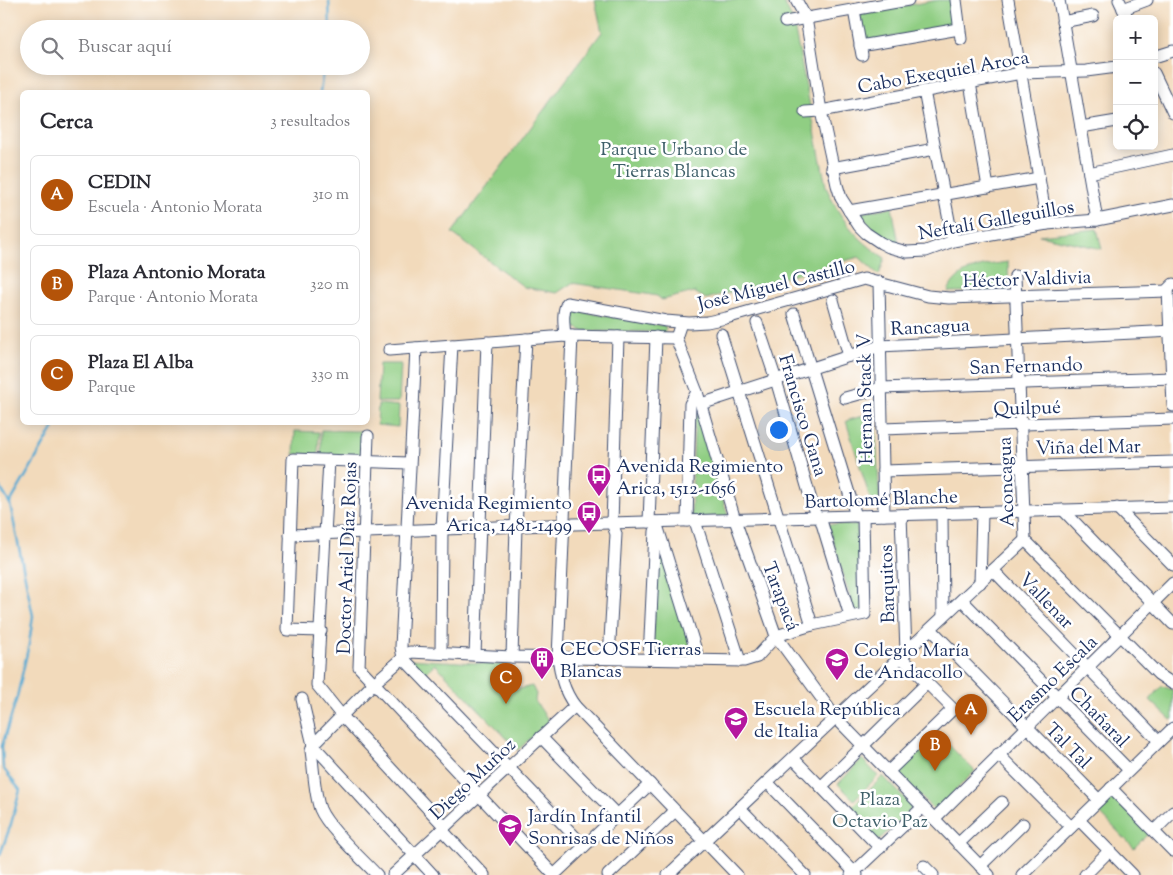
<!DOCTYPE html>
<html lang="es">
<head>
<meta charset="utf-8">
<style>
	:root { --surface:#fff; --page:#f7f7f7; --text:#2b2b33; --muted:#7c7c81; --line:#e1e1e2; --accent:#b45309 }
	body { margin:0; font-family:"Sorts Mill Goudy",serif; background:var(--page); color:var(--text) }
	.controls { position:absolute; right:15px; top:15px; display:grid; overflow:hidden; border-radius:8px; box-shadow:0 2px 12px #0003 }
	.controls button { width:45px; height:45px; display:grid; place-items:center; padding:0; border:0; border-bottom:1px solid var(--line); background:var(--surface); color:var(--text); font:25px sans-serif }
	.you { position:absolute; left:778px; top:429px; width:18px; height:18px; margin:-12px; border:4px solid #fff; border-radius:50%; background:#1a73e8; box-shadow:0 0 0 8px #1a73e833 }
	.badge { display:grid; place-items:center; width:32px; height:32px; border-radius:50%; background:var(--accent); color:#fff; font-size:16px; font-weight:700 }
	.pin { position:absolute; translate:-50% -41px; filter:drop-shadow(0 1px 2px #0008) }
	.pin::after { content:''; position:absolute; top:26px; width:18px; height:15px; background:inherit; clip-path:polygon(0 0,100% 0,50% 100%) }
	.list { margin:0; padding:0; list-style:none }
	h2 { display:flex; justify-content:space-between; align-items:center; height:65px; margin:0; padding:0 20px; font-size:21px }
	h2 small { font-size:16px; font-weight:400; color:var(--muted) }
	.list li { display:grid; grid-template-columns:32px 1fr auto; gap:15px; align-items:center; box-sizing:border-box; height:80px; margin:0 10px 10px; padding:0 10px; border:1px solid var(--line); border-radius:8px }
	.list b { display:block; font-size:19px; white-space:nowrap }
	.list p { margin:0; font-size:16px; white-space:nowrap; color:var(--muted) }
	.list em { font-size:16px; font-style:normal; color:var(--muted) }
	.icon { flex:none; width:28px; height:28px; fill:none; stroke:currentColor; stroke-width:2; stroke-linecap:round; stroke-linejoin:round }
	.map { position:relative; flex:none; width:1173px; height:875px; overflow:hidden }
	.search { position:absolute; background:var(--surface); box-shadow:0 2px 12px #0003; left:20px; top:20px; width:350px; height:55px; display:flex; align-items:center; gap:12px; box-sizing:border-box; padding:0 18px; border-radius:28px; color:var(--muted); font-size:19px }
	.panel { position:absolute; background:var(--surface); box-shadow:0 2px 12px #0003; left:20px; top:90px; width:350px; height:335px; border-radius:8px }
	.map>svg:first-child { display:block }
	.green { fill:#90ce83; stroke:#567e70 }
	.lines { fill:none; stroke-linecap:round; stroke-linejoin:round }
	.stream { stroke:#57aad2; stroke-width:2.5 }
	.minor-casing { stroke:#3b496c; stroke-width:13 }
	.minor { stroke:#fff; stroke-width:11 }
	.labels { text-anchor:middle; stroke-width:5; stroke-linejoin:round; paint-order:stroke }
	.street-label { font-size:19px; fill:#1b2f5e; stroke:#fff }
	.park-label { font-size:19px; fill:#3e5f69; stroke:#fff }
	.poi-label { font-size:19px; fill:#1b2f5e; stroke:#fff; text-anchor:start }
</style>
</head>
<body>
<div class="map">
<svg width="1173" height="875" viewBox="0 0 1173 875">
	<rect width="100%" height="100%" fill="#fff"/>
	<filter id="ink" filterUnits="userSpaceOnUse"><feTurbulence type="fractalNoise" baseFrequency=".02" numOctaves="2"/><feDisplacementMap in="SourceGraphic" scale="10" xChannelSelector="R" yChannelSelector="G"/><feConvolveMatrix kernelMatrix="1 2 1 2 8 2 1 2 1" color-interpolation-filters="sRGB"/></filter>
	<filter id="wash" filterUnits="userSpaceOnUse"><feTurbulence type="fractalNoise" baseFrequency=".0096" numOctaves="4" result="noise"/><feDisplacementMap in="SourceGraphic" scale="20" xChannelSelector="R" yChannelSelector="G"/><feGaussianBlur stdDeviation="1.12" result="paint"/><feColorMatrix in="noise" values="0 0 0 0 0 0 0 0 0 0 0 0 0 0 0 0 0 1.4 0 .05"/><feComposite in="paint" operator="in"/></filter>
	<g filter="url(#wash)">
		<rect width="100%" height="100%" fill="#f2dabb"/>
		<g class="green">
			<path d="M595,0H783L793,21L826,186C838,217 857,240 885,258L879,275L859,257L706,299L694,292L662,300L657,296L646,294L572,283L557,293L524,287L452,233L602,32Z"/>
			<path d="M939,0H951L955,26L864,42L860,13Z"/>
			<path d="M892,207L899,244C882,238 870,227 860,213Z"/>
			<path d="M1097,229L1102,249L1039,235Z"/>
			<path d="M1008,262L1009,291L948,292C956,268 986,265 1008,262Z"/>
			<path d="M572,310L665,326L666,330L664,332L583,331C574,328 569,323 569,313Z"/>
			<path d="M379,364H401L399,402H377Z"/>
			<path d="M378,404L399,406L398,427L377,425Z"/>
			<path d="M695,404L728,516L691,518Z"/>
			<path d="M875,412L880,507L872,505L846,421Z"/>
			<path d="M321,430L361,431V456H321Z"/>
			<path d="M295,431L319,432L318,455L294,454Z"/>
			<path d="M828,524L857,525L863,612L855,613Z"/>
			<path d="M657,536L693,652H653Z"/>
			<path d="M408,659L509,665L515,690L532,686L536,694L535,701L549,721L518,750L435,664L423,675Z"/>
			<path d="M1162,686L1173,690V719L1171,720L1150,700Z"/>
			<path d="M935,731L975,771L935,811L895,771Z"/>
			<path d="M862,759L878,776L854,800L838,784Z"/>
			<path d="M883,776L913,807L878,841L848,811Z"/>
			<path d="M1113,794L1150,832L1134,848L1097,810Z"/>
		</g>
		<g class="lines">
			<g class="stream">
				<path d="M329,0L330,29"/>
				<path d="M320,92L324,66"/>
				<path d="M0,487L10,504L33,616L29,644L17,697L2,746L3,768L20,790L11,824L0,855"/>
				<path d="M10,503L57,422"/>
			</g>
		</g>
	</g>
	<g filter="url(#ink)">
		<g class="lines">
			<defs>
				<g id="minor">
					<path d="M796,0L806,18L821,111L837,185L841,198L859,226L866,233L881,243L889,247L907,252L926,251L953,241L1047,224L1097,220L1173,205"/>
					<path d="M956,0L961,39"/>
					<path d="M1008,0L1047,224"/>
					<path d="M1059,0L1097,220"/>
					<path d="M1119,0L1128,19"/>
					<path d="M1123,9L1147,0"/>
					<path d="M854,10L862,55"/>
					<path d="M785,22L908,0"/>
					<path d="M1062,22L1093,16"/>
					<path d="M860,46L959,29"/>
					<path d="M1154,57L1173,51"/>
					<path d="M1154,73L1173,113"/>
					<path d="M970,83L988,187"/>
					<path d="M924,91L953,241"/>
					<path d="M805,112L821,111L1021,73L1086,71L1117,67"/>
					<path d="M1081,127L1117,121"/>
					<path d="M832,168L935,149"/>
					<path d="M1089,173L1173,155"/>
					<path d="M849,211L1039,178"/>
					<path d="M1015,276L1025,540L1158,674L1173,684"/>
					<path d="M879,282L884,515"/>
					<path d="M1173,284L1168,289L1173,406"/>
					<path d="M833,300L849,356"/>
					<path d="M794,314L856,516"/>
					<path d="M681,323L676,338L697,392L735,520L776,636L836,718L989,875"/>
					<path d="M757,323L776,380L816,517"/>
					<path d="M721,334L812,625"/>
					<path d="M565,336C564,324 562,313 567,303L666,321L689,323L707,322L726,318L864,279L928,296L949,298L1168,291"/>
					<path d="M572,336L558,657C561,677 563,690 575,706L737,875"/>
					<path d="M416,348L401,647L403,658L584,846"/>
					<path d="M389,350L565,336L676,338"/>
					<path d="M845,398L881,388L1173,378"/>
					<path d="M701,404L880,346L1173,331"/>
					<path d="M882,429L1173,419"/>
					<path d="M368,436L359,667L554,875"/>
					<path d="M329,460L317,685L342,716L445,827"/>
					<path d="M883,471L1173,462"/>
					<path d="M1117,508L1173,565"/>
					<path d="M1063,510L1173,624"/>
					<path d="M942,514L943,617"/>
					<path d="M901,515L906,652"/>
					<path d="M820,517L850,616"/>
					<path d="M687,521L690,404L697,392"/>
					<path d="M695,521L740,661"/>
					<path d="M649,522L656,337"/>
					<path d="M656,522L699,660"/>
					<path d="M290,535L574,524L1173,507"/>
					<path d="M993,570L1159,741"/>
					<path d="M980,583L982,513"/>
					<path d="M962,600L1129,770"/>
					<path d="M931,629L1099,800"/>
					<path d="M321,631L287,630L293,459L409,463"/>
					<path d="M441,652L442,529L452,345"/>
					<path d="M475,655L487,342"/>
					<path d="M512,657L516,527L526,339"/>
					<path d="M609,658L616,534L612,523L618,337"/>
					<path d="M649,659L655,531"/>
					<path d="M302,699L313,745L311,751C314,770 314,792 320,809C328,828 362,859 377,875"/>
					<path d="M541,737L617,815"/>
					<path d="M313,745L373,684L410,652L512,657L744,661L757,657L776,636L812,625L865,614L863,516"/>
					<path d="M313,745L433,875"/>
					<path d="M998,754L1071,827"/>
					<path d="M793,758L880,848"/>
					<path d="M888,772L953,709L901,657"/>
					<path d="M767,782L857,875"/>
					<path d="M821,787L927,683"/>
					<path d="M1111,788L1173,851"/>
					<path d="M740,808L805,875"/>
					<path d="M934,819L1173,583"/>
					<path d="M1079,820L1133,875"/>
					<path d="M442,830L484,875"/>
					<path d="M1154,831L1173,812"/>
					<path d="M958,844L1002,802"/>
					<path d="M924,866L933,875"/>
					<path d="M980,866L1023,824"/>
					<path d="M393,875L575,706"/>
					<path d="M554,875L650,784"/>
					<path d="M608,875L675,811"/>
					<path d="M668,875L1025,540"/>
					<path d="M851,875L923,807"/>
					<path d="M1022,875L1173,728"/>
					<path d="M1085,875L1109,851"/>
				</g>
			</defs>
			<use href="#minor" class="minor-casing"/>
			<use href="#minor" class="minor"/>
		</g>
	</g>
	<defs>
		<symbol id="bus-pin" viewBox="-11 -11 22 30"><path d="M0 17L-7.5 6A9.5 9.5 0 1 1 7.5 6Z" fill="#b5179e" stroke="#fff"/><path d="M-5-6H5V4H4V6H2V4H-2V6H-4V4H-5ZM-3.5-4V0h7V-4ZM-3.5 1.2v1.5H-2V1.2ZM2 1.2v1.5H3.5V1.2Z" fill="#fff"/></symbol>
		<symbol id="building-pin" viewBox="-11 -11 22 30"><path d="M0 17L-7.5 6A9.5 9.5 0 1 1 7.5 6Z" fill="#b5179e" stroke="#fff"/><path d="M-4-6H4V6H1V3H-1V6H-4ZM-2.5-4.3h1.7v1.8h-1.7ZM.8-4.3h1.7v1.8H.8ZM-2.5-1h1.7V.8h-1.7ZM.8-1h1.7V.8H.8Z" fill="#fff"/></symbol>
		<symbol id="school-pin" viewBox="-11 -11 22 30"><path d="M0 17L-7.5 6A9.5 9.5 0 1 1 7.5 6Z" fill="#b5179e" stroke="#fff"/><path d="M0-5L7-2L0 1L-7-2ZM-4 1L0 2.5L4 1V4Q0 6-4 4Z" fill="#fff"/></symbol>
	</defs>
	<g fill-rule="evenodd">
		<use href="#bus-pin" x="585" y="462" width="28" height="38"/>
		<use href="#bus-pin" x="575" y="499" width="28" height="38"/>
		<use href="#building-pin" x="528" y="645" width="28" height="38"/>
		<use href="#school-pin" x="823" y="646" width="28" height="38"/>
		<use href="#school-pin" x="722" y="705" width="28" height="38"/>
		<use href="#school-pin" x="496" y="812" width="28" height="38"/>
	</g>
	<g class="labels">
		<g class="street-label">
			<text transform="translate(943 71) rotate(-10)" y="7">Cabo Exequiel Aroca</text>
			<text transform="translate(996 219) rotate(-10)" y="7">Neftalí Galleguillos</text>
			<text transform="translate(1027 278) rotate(-2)" y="7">Héctor Valdivia</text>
			<text transform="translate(776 284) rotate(-14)" y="7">José Miguel Castillo</text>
			<text transform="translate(930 326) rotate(-3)" y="7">Rancagua</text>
			<text transform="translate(1026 365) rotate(-2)" y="7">San Fernando</text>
			<text transform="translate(864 399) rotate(-91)" y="7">Hernan Stack V</text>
			<text transform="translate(1027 407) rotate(-2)" y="7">Quilpué</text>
			<text transform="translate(804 415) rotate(73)" y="7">Francisco Gana</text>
			<text transform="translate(1088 446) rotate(-1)" y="7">Viña del Mar</text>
			<text transform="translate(1005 482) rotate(-92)" y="7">Aconcagua</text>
			<text transform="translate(881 498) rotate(-2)" y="7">Bartolomé Blanche</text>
			<text transform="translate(346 558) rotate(-88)" y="7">Doctor Ariel Díaz Rojas</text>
			<text transform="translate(886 584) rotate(-92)" y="7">Barquitos</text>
			<text transform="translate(782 596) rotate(69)" y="7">Tarapacá</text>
			<text transform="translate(1047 600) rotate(46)" y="7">Vallenar</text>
			<text transform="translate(1052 678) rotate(-44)" y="7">Erasmo Escala</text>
			<text transform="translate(1100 716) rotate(46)" y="7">Chañaral</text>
			<text transform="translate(1069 745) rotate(45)" y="7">Tal Tal</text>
			<text transform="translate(472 778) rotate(-43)" y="7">Diego Muñoz</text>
		</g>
		<g class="park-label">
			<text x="674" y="155">Parque Urbano de<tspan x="674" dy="22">Tierras Blancas</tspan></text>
			<text x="880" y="805">Plaza<tspan x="880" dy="22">Octavio Paz</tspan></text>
		</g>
		<g class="poi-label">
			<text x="616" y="472">Avenida Regimiento<tspan x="616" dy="22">Arica, 1512-1656</tspan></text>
			<text x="572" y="509" text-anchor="end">Avenida Regimiento<tspan x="572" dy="22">Arica, 1481-1499</tspan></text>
			<text x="560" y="655">CECOSF Tierras<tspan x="560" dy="22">Blancas</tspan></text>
			<text x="854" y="656">Colegio María<tspan x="854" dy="22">de Andacollo</tspan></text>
			<text x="754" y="715">Escuela República<tspan x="754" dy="22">de Italia</tspan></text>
			<text x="528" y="822">Jardín Infantil<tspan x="528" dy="22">Sonrisas de Niños</tspan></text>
		</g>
	</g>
</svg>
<div class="controls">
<button>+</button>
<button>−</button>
<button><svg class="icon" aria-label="locate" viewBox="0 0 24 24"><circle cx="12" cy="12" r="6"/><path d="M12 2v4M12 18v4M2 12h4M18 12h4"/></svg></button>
</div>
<div class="you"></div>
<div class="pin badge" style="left:971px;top:735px">A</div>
<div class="pin badge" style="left:935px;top:771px">B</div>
<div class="pin badge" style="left:506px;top:704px">C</div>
<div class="search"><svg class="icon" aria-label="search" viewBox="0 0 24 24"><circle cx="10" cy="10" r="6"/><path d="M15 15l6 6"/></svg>Buscar aquí</div>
<section class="panel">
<h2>Cerca<small>3 resultados</small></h2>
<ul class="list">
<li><span class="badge">A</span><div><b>CEDIN</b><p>Escuela · Antonio Morata</p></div><em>310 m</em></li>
<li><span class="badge">B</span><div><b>Plaza Antonio Morata</b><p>Parque · Antonio Morata</p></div><em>320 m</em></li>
<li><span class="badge">C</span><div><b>Plaza El Alba</b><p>Parque</p></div><em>330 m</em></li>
</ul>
</section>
</div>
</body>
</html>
